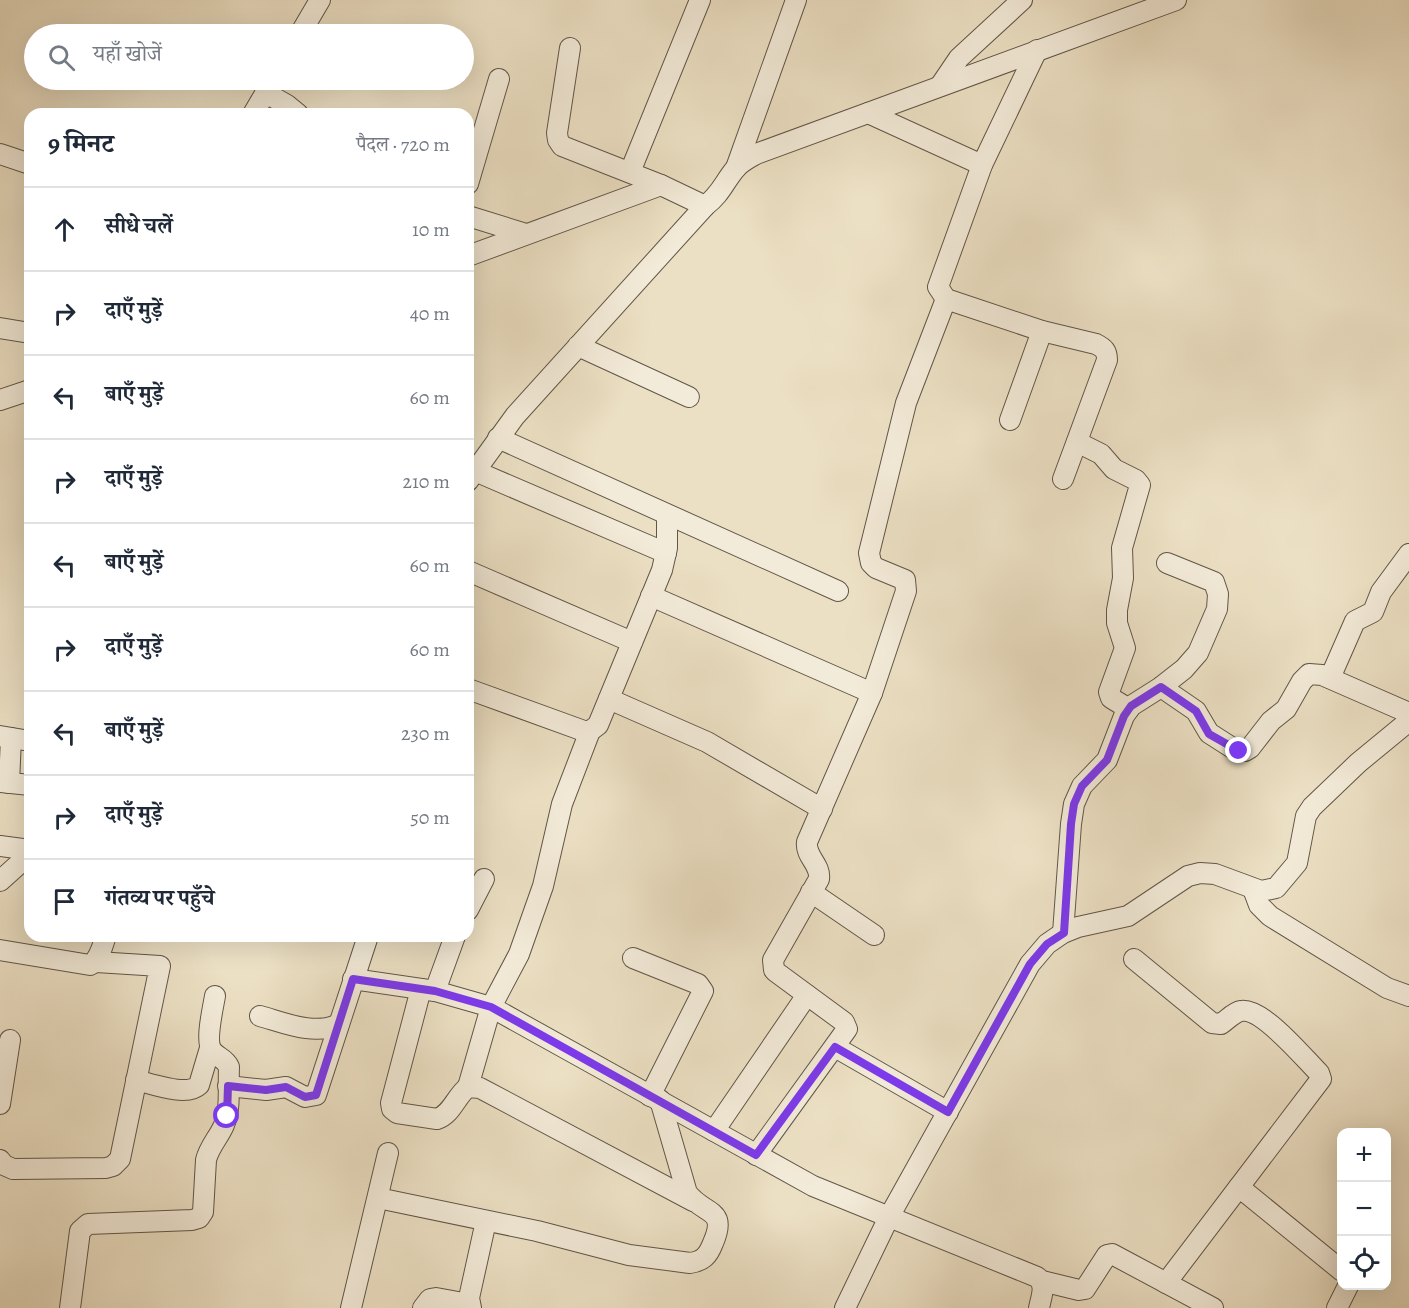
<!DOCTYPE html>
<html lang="hi">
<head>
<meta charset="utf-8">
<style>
	:root { --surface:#fff; --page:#f6f6f7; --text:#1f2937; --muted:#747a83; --line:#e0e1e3 }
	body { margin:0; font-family:Alegreya,"Noto Serif Devanagari",serif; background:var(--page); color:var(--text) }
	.controls { position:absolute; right:18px; bottom:18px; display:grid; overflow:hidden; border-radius:12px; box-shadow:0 6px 24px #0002 }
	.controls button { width:54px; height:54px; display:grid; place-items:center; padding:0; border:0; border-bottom:2px solid var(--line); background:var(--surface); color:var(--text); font:30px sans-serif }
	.stop { position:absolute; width:18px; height:18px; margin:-14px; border:4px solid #7c3aed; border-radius:50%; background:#fff }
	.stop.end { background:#7c3aed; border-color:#fff; box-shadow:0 2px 6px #0008 }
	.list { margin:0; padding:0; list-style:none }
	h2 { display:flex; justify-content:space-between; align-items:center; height:78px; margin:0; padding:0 24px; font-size:26px }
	h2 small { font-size:20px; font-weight:400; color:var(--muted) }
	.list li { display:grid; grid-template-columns:39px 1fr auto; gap:18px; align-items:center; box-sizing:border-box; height:84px; padding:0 24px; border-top:2px solid var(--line) }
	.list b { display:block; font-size:22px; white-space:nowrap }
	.list em { font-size:20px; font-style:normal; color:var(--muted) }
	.icon { flex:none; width:33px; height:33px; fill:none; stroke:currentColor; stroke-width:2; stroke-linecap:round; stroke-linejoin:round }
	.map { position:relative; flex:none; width:1409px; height:1308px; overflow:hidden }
	.search { position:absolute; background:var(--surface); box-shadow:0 6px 24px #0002; left:24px; top:24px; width:450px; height:66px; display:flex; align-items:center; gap:15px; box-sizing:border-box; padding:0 21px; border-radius:33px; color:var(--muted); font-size:22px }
	.panel { position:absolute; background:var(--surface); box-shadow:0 6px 24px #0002; left:24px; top:108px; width:450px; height:834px; border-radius:18px }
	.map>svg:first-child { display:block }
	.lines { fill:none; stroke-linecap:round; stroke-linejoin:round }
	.minor-casing { stroke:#605648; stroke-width:22 }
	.minor { stroke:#f3ebd9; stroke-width:20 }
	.route { stroke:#7c3aed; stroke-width:8 }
</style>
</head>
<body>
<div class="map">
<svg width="1409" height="1308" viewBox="0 0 1409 1308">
	<rect width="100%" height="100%" fill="#ece0c4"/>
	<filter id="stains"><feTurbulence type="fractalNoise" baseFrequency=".00333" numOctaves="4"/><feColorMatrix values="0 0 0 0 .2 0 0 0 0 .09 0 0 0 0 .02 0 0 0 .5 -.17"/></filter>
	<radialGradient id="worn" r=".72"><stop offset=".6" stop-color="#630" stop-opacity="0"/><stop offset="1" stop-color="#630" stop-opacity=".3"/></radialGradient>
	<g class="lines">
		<defs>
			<g id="minor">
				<path d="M300,34L320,0"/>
				<path d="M570,48L557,133L558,140L562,146L661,185"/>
				<path d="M1037,50L982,165L938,287L946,299L1042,331L1096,344C1104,348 1107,351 1107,360L1063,479"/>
				<path d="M940,86L959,58L1022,0"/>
				<path d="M266,93L287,105L298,114"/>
				<path d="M868,113L982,165"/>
				<path d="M253,114L273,80"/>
				<path d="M0,154L30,164"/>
				<path d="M736,168L796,0"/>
				<path d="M630,172L700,0"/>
				<path d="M468,184L499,79"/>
				<path d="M468,216L526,234"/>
				<path d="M468,256L661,185L705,206"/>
				<path d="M0,328L30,333"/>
				<path d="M578,346L689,397"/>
				<path d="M0,400L30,390"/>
				<path d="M1010,420L1042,331"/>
				<path d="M498,438L838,591"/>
				<path d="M1077,442L1101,454L1114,469L1136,480L1140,485L1122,548L1123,578L1117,610V623L1125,648L1109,692L1111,698L1129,709"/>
				<path d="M475,471L666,553"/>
				<path d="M468,481L515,416L705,206C721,194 724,182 736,168C741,162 749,158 756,154L1176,0"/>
				<path d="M468,571L632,642"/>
				<path d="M651,596L872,693"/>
				<path d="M1330,678L1355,621L1373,612L1381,592L1409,554"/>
				<path d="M1161,687L1196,711L1209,733L1234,749L1245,751L1250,748L1271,721L1286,709L1302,681L1309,674L1322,675L1409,713"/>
				<path d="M468,689L584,731H590L598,725L662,570L667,548V515"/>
				<path d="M609,699L707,742L822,809"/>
				<path d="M590,731L562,804L543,886L519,954L491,1007L813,1186L1037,1277C1047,1285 1041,1297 1039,1308"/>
				<path d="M0,736L30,741"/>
				<path d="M0,782L30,785"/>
				<path d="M9,783L11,738"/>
				<path d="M0,846L30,850"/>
				<path d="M0,881L30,854"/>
				<path d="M1253,889L1259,905L1270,916L1387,988L1409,996"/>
				<path d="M811,892L874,935"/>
				<path d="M468,910L484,879"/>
				<path d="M1063,933L1071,824L1074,804L1082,786L1107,760L1124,716L1131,706L1161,687L1184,669L1198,653L1217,609L1218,594L1214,582L1167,563"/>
				<path d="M0,950L90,965C100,960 102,946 106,936"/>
				<path d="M633,958L698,984L703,991L650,1096"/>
				<path d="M1134,959L1212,1023L1221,1024C1227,1020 1234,1012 1241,1011C1262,1007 1304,1058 1319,1073L1321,1079L1166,1283"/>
				<path d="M353,979L435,991L491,1007L468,1087"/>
				<path d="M421,989L391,1103L392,1109L397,1113L437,1119C452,1114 456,1096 468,1087L480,1088L693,1201"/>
				<path d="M435,991L455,936"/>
				<path d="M260,1016C285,1023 315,1036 339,1024"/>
				<path d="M835,1047L948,1112"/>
				<path d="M136,1080C152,1084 187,1097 199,1085L210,1048"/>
				<path d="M228,1086L266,1090L286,1087L305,1097L316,1095L368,936"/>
				<path d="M0,1104L10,1040"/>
				<path d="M714,1131L807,995"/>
				<path d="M756,1155L847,1029L844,1022L776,972L774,970L773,960L819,879C821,864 805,857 807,842L872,693L906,591L905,580L876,568L871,563L869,553L906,403L946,299"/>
				<path d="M0,1160L4,1165L13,1169L106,1168L113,1166L120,1159L160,966L96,962"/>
				<path d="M1239,1187L1342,1271"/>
				<path d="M378,1198L537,1231L629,1255L690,1263C703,1261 708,1256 713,1243C728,1208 705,1216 687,1193L660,1100"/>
				<path d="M1042,1281L1079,1290L1085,1289L1107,1255L1112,1254L1213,1308"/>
				<path d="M70,1308L80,1231L88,1224L192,1220L199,1218L203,1212L206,1160C209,1147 219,1137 224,1125C231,1108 228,1086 229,1067C225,1058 218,1058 212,1051C205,1041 213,1008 215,996"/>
				<path d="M351,1308L388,1153"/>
				<path d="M423,1308L430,1299L436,1298L469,1304"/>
				<path d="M471,1308L469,1298L486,1221"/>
				<path d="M845,1308L889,1217L1030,964L1047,944L1063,933L1078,927L1128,916L1188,876L1200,873L1215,874L1261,891L1276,888L1297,863L1306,816L1312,807L1358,763L1409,721"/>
				<path d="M1337,1308L1348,1286"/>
			</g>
		</defs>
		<use href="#minor" class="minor-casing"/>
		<use href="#minor" class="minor"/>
	</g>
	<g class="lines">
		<path class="route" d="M227,1116L228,1086L266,1090L286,1087L305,1097L316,1095L353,979L435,991L491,1007L756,1155L835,1047L948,1112L1030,964L1047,944L1064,933L1071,824L1074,804L1082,786L1107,760L1124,716L1131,706L1161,687L1196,711L1209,734L1239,751"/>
	</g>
	<rect width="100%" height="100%" filter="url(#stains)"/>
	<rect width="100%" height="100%" fill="url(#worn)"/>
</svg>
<div class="controls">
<button>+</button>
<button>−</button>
<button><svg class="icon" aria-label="locate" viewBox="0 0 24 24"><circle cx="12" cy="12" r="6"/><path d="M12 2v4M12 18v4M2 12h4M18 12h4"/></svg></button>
</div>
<div class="stop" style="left:227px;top:1116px"></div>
<div class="stop end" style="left:1239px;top:751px"></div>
<div class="search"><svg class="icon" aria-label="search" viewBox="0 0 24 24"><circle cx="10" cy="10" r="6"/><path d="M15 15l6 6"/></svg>यहाँ खोजें</div>
<section class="panel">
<h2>9 मिनट<small>पैदल · 720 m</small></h2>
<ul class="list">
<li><svg class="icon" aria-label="ahead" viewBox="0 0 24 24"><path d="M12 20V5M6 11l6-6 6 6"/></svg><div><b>सीधे चलें</b></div><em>10 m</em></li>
<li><svg class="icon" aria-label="right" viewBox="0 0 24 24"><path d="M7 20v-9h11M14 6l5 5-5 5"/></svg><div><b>दाएँ मुड़ें</b></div><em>40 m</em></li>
<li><svg class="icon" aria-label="left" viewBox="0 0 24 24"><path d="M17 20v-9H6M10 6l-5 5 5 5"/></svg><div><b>बाएँ मुड़ें</b></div><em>60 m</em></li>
<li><svg class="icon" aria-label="right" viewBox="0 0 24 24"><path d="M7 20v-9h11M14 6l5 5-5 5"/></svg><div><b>दाएँ मुड़ें</b></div><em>210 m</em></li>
<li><svg class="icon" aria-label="left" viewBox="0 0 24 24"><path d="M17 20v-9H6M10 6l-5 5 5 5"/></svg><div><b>बाएँ मुड़ें</b></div><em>60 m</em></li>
<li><svg class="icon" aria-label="right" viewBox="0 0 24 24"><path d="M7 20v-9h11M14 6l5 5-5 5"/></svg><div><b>दाएँ मुड़ें</b></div><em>60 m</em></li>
<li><svg class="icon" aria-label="left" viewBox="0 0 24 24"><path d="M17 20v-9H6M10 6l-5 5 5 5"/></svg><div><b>बाएँ मुड़ें</b></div><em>230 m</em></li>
<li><svg class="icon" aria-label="right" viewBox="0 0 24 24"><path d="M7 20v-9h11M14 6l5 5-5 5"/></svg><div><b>दाएँ मुड़ें</b></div><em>50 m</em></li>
<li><svg class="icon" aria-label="arrive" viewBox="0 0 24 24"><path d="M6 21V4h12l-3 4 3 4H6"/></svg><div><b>गंतव्य पर पहुँचे</b></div></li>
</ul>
</section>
</div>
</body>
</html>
